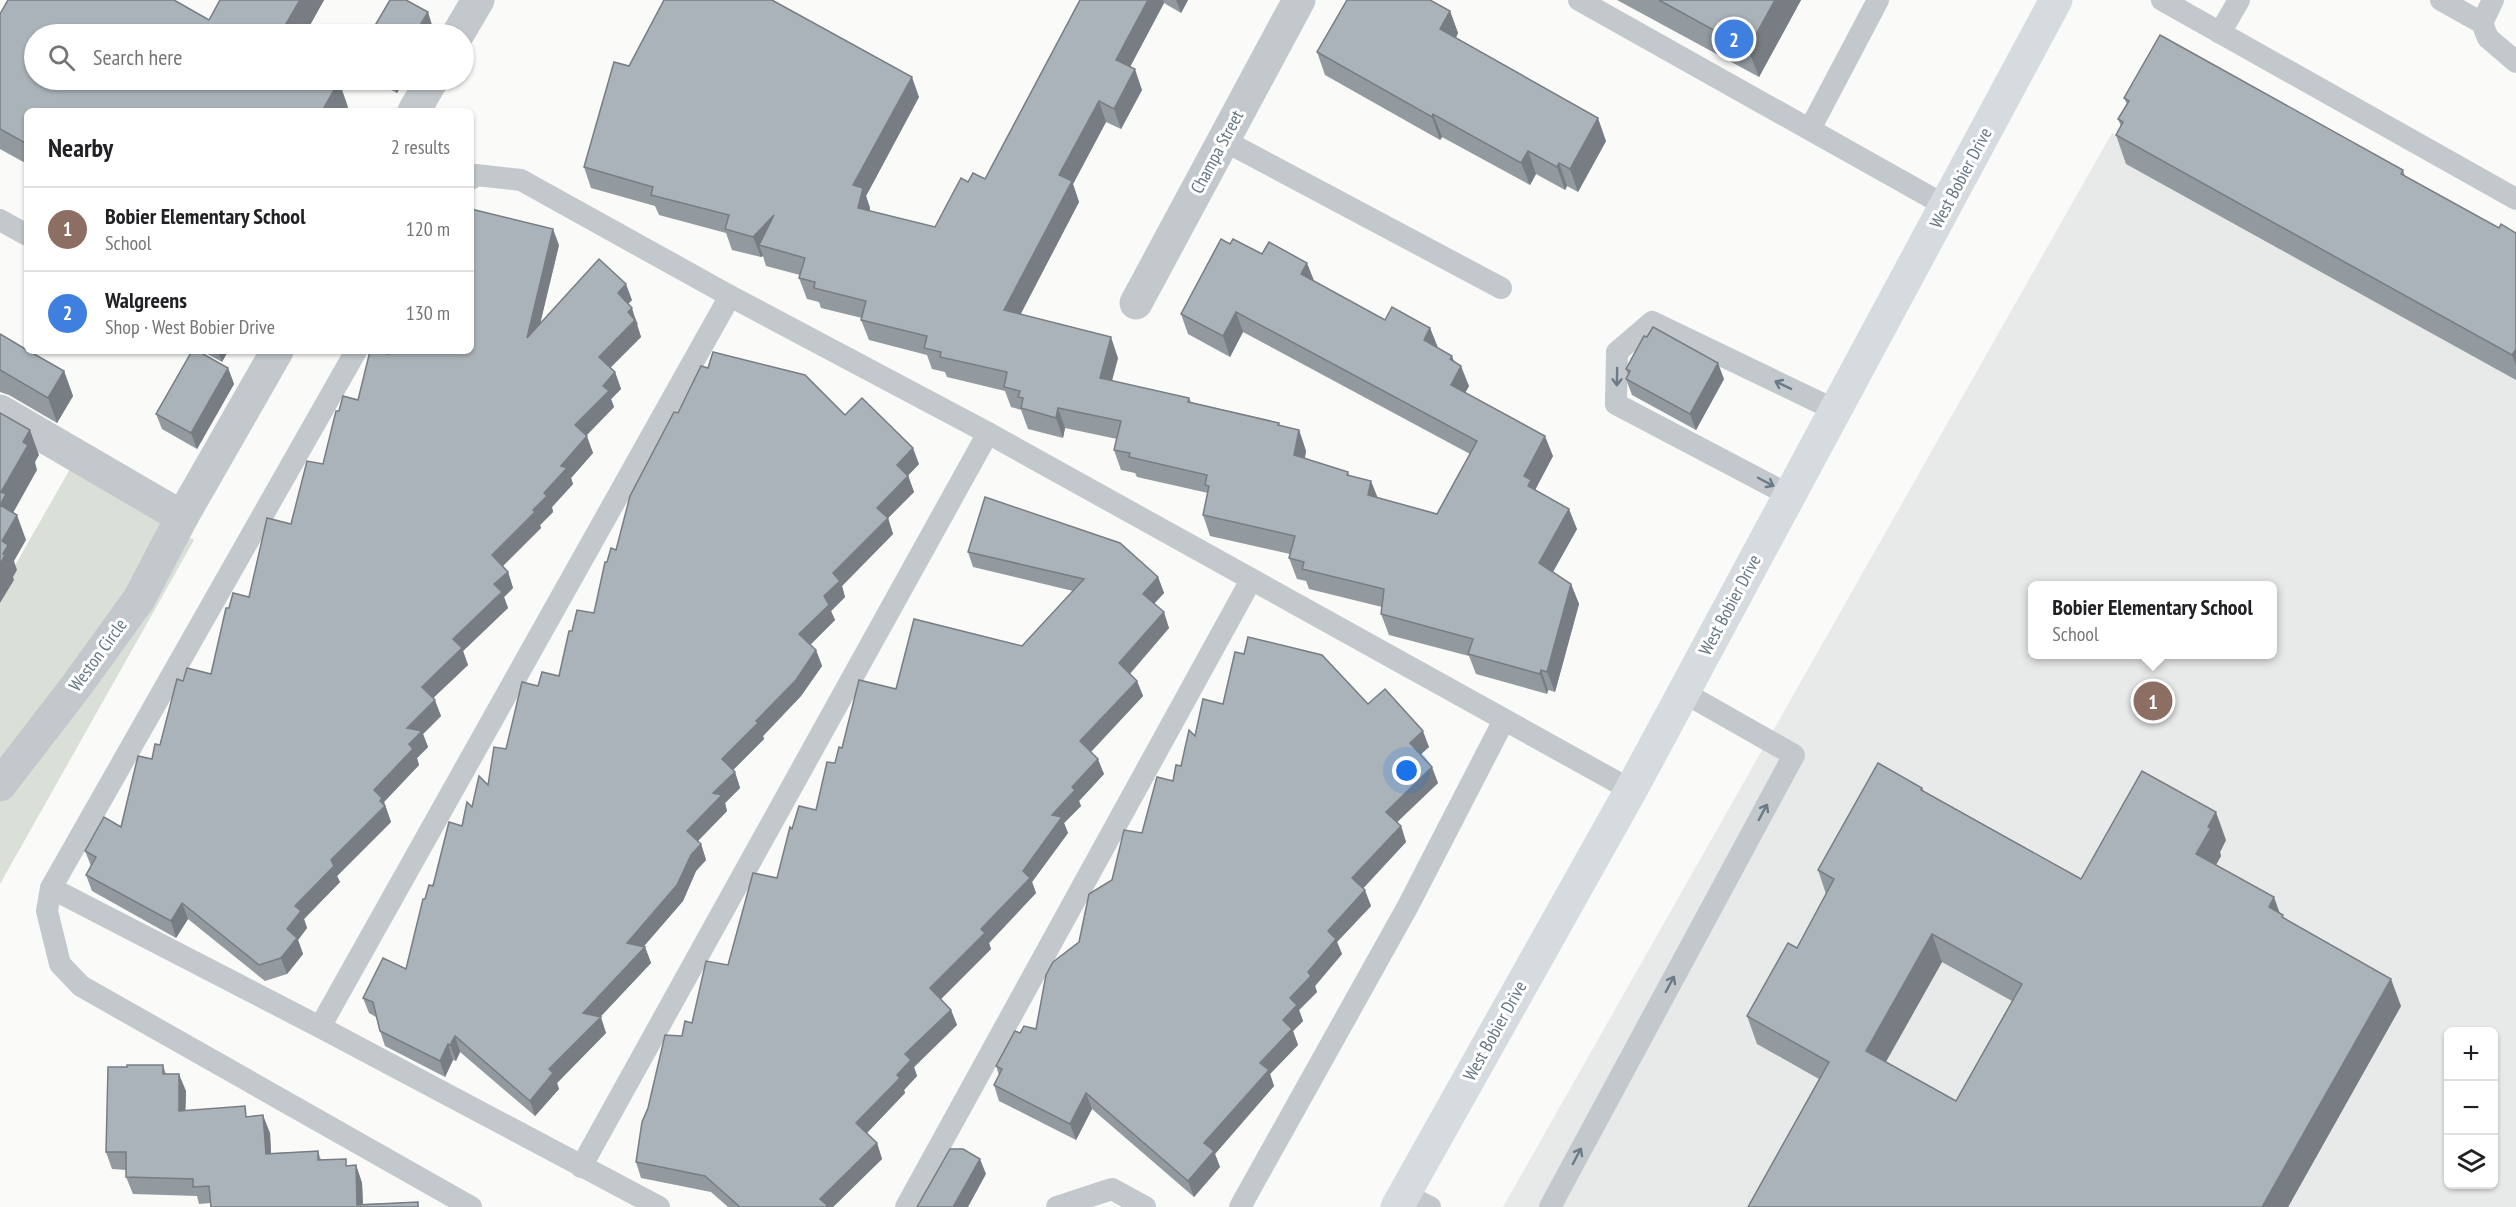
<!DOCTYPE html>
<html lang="en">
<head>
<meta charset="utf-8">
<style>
	:root { --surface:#fff; --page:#f2f2f2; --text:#202124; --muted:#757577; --line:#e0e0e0; --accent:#ea580c }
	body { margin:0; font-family:"PT Sans Narrow",sans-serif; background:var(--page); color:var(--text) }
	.controls { position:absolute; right:18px; bottom:18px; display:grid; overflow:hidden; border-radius:9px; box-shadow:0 2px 4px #0004 }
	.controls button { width:54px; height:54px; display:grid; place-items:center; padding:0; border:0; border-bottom:2px solid var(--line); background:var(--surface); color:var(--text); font:30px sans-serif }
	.you { position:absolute; left:1407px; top:771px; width:21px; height:21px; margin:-15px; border:4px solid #fff; border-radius:50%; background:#1a73e8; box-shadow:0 0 0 9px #1a73e833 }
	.badge { display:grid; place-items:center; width:39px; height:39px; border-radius:50%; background:var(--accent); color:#fff; font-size:20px; font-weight:700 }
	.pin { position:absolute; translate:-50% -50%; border:3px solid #fff; box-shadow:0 2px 6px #0006 }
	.popup { position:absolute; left:2028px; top:581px; width:249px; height:78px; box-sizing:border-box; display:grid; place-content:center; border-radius:9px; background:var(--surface); filter:drop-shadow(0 2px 4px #0005); font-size:20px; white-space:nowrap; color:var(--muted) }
	.popup b { font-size:22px; color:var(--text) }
	.popup::after { content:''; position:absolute; left:50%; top:100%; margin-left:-12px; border:12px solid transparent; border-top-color:var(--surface) }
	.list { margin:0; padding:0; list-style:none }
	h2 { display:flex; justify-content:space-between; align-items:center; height:78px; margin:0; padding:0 24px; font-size:26px }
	h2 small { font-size:20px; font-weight:400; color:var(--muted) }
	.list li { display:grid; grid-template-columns:39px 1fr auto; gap:18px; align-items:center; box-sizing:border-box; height:84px; padding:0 24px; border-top:2px solid var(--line) }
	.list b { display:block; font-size:22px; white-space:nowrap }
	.list p { margin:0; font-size:20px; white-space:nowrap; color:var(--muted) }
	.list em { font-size:20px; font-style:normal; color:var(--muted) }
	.icon { flex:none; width:33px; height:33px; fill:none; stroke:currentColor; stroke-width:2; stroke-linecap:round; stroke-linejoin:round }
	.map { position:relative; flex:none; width:2516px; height:1207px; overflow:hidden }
	.search { position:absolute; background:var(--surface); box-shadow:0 2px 4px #0004; left:24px; top:24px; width:450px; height:66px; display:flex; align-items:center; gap:15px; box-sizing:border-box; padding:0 21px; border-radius:33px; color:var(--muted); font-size:22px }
	.panel { position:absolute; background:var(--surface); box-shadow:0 2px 4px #0004; left:24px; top:108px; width:450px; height:246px; border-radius:9px }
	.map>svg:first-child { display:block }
	.built { fill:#e8e9e9; fill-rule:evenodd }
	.green { fill:#dadfd7 }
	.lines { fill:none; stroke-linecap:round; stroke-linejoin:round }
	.service { stroke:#c3c8cc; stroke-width:22 }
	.minor { stroke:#c3c8cc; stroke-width:33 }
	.primary { stroke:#d6dbdf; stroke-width:33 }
	.wall { fill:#929a9f; fill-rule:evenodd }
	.shaded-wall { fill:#777d82 }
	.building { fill:#aab3b9; stroke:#777d82; stroke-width:1.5; fill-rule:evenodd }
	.oneway { stroke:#6a7a87 }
	.labels { text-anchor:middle; stroke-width:6; stroke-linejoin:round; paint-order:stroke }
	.street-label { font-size:18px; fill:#657683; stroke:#fff }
</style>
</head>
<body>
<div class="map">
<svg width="2516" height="1207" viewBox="0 0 2516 1207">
	<rect width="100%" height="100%" fill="#fafaf8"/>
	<path class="built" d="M2112,133L2516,371V1207H1503ZM2033,586H2273V654H2033ZM2448,1032H2494V1184H2448Z"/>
	<path class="green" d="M70,469L194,540L0,884V592Z"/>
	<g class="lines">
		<g class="service">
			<path d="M1579,0L1946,206"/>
			<path d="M2162,0L2516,199"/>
			<path d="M2441,0L2482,23L2488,38L2516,62"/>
			<path d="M2482,23L2493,0"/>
			<path d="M2220,33L2239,0"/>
			<path d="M1810,129L1878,0"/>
			<path d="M1223,140L1501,288"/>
			<path d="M471,179L476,175L521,180L730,296L988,433L1631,790"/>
			<path d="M0,220L27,235"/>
			<path d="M356,351L51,888L47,911L60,964L81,986L471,1207"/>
			<path d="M1789,495L1616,404L1617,352L1652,322L1835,410"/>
			<path d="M51,888L320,1027L659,1207"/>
			<path d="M320,1027L730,296"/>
			<path d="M581,1167L988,433"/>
			<path d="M1404,1194L1430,1207"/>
			<path d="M906,1207L1251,580"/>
			<path d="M1057,1207L1112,1189L1145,1207"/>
			<path d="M1240,1207L1408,906L1504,720"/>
			<path d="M1550,1207L1794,755L1683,692"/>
		</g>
		<g class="minor">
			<path d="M458,34L478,0"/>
			<path d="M414,111L432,80"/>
			<path d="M1136,303L1299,0"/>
			<path d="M0,411L182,517"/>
			<path d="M0,785L77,685L139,599L182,517L277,351"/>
		</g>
		<path class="primary" d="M1397,1207L1631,790L2056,0"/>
	</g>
	<g class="wall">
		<path d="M220,0H324L305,34H34L348,107L27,111V164L0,149V14L209,20Z"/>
		<path d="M1080,0H1188L1181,13L1164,3L1130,67L1142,90L1121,129L1106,122L1073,184L1079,202L1020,314L1118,358L1112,381L1189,398L1191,402L1279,423L1280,426L1299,430L1306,451L1305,459L1348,472L1349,475L1378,498L1437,514L1470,454L1243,332L1230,357L1188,334L1181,314L1230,244L1314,281L1385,320L1430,328L1438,348L1454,361L1469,386L1465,393L1553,456L1535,490L1577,529L1553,572L1571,584L1579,604L1555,692L1548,690L1547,694L1476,674L1469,656L1389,635L1381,614L1382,607L1309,589L1306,581L1297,579L1289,558L1290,554L1210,536L1203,515L1208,493L1137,477L1135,473L1121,470L1114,450L1117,439L1065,428L1063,438L1028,429L1021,410L1011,407L1005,391L947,377L945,372L932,369L927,355L869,340L861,320L862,318L821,308L819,302L807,299L799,278L800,275L766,266L763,256L761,257L732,250L726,233L659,215L655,206L591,188L584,167L629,66L919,97L866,196L870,208V211L935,227L968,182L985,179Z"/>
		<path d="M1617,0H1801L1759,77Z"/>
		<path d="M1450,11L1458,33L1456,38L1606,141L1578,192L1567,186L1565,190L1536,174L1530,185L1442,137L1440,140L1325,75L1317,52Z"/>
		<path d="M372,80H404L397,93Z"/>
		<path d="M2124,98L2403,170L2405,176L2499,228L2516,233V380L2126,164L2116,135L2121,126L2118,119L2127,104Z"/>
		<path d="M559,245L540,323L632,300L628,304L638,324L637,325L641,337L610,368L615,372L621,389L611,399L614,407L586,436L593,453L571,478L573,484L552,507L553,512L540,525L541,528L502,566L508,572L513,588L504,597L508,608L463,651L468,665L433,698L441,716L423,734L428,747L417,758L419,765L384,802L391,822L337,876L340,882L304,919L307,928L298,940L303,954L287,974L265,981L188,919L176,938L92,891L86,875L91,866L85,851L121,827L152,759L160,745L183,681L211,674L229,608L249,597L291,524L323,464L339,411L358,400L389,354Z"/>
		<path d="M0,334L64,371L73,396L57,423L9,395L0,392Z"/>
		<path d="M202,351H228L222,362Z"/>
		<path d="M228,368L234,384L197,449L162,429L156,414Z"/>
		<path d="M1626,369L1724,379L1696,430L1632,395L1626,379L1628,375Z"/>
		<path d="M678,413L845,415L919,464L908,475L914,492L888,518L893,534L842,586L845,597L831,611L835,620L810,645L816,650L822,666L801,696L763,736L764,739L733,770L735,772L740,788L725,803L727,811L698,841L701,844L706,860L696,871L683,901L643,947H645L651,963L600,1017L606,1033L557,1083L559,1089L535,1116L460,1052L456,1061L453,1060L445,1077L385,1046L380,1031L376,1017L369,1013L363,998L406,969L425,899L462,826L472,807L488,785L538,686L559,676L572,631L594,613L607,562L616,550Z"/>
		<path d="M968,552L1158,577L1164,593L1154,604L1169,628L1130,674L1137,681L1143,696L1091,752L1104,774L1079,801L1081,806L1064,823L1068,833L1032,882L1036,893L989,943L991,949L941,999L951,1010L957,1025L914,1067L917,1076L904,1090L905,1093L867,1133L877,1143L882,1159L833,1207H728L711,1192L641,1178L636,1162L682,1036L692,1023L728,965L777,878L792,829L816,810L835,763L842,748L896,689L1022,646L1073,591L973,567Z"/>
		<path d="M1223,704H1368L1429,747L1420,754L1438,783L1397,822L1401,826L1406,842L1363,888L1371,906L1337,942L1342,954L1315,986L1317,992L1299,1010L1303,1021L1293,1031L1298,1045L1270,1074L1274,1086L1215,1154L1220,1167L1194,1197L1092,1109L1076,1140L999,1101L994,1085L999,1075L996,1066L1020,1033L1036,1029L1079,942L1112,880L1142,833L1181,766L1195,736Z"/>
		<path d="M1922,788L1924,791L2081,879L2226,840L2220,852L2221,856L2216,865L2280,913L2284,919L2401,1006L2288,1207H1748L1819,1079L1757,1044L1747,1016L1797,948L1826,894L1818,870ZM1942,962L2012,1001L1956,1101L1886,1062Z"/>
		<path d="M163,1065L166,1074L186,1091L185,1111L249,1117L270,1133L271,1153L318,1151L321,1160L349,1166L356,1165L362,1183L363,1204L418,1202L419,1207H211V1203L199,1204L197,1196L133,1194L126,1177V1170L112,1169L106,1152L127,1067Z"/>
	</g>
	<g class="shaded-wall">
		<path d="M300,0H324L305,34H280Z"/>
		<path d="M1148,0H1163L1164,3L1123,80L1116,60Z"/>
		<path d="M1176,0H1188L1181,13Z"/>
		<path d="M1775,0H1801L1759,77L1748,49Z"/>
		<path d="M1450,11L1458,33L1448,52L1440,29Z"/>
		<path d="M428,12L433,28L430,34H415Z"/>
		<path d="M1135,69L1142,90L1121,129L1114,109Z"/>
		<path d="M912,77L919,97L866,196L870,208L865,228L858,208L853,185Z"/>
		<path d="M392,80H404L397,93Z"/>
		<path d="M339,81L348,107L346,111H322Z"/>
		<path d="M1099,101L1106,122L1073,184L1079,202L1012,331L1004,310L1059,175Z"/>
		<path d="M1433,114L1442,137L1440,140L1432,117Z"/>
		<path d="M1598,118L1606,141L1578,192L1570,169Z"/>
		<path d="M1528,151L1536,174L1530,185L1521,163Z"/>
		<path d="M1559,163L1567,186L1565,190L1557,167Z"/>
		<path d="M774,215L759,245L763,256L761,257L753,237Z"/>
		<path d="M553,229L559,245L533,354L527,338Z"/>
		<path d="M1307,263L1315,283L1301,274Z"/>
		<path d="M626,284L632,300L623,309L618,293Z"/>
		<path d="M632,308L641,337L605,373L599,357L628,312Z"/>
		<path d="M1236,312L1243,332L1230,357L1223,336Z"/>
		<path d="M1430,328L1438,348L1424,340Z"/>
		<path d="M1111,337L1118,358L1107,398L1100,378Z"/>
		<path d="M2516,349V365L2512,355Z"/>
		<path d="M218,351H228L222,362Z"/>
		<path d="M1452,356L1458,372L1461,366L1469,386L1458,405L1451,385L1450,359Z"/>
		<path d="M1718,363L1724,379L1696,430L1690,414Z"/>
		<path d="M228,368L234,384L197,449L191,433Z"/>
		<path d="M64,371L73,396L57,423L48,398Z"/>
		<path d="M615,372L621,389L611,399L614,407L581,441L575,425L603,386Z"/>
		<path d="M1058,408L1065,428L1063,438L1056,418Z"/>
		<path d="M30,430L39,455L35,462L37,470L13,513L17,515L26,540L14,561L17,570L13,577L14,580L0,603V564L3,554L0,505L1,492L23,442Z"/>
		<path d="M1299,430L1306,451L1301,476L1294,455Z"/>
		<path d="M587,436L593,453L571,478L573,484L552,507L553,512L540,525L541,528L498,571L492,555L533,510L561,466Z"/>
		<path d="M1545,436L1553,456L1535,490L1539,500L1535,507L1524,476Z"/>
		<path d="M913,448L919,464L903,481L897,465Z"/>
		<path d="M908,476L914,492L888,518L893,534L842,586L845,597L831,611L835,620L805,650L799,634L824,596L833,573L877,508Z"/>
		<path d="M1371,481L1379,501L1368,495Z"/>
		<path d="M1569,509L1577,529L1546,584L1539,563Z"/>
		<path d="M508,572L513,588L504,597L508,608L463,651L468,665L428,703L422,687L453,639L494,584Z"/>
		<path d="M1158,577L1164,593L1149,609L1143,594Z"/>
		<path d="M1571,584L1579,604L1555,692L1547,672Z"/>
		<path d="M1164,612L1169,628L1125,679L1119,663Z"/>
		<path d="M816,650L822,666L801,696L763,736L764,739L728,775L722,759L756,721Z"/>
		<path d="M1541,670L1548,690L1547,694L1540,674Z"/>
		<path d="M1137,681L1143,696L1086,757L1080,741Z"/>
		<path d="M435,700L441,716L423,734L428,747L417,758L419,765L384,802L391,822L337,876L340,882L304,919L307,928L298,940L303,954L287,974L281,958L287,929L295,906L331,860L374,790L409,744L407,728Z"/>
		<path d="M1423,731L1429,747L1416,759L1410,743Z"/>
		<path d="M1098,759L1104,774L1079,801L1081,806L1064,823L1068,833L1032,882L1036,893L989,943L991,949L936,1004L930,988L1023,871L1052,815L1072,787Z"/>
		<path d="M1432,767L1438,783L1392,827L1386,812Z"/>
		<path d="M735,772L740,788L725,803L727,811L692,847L687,831L713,793Z"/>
		<path d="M2216,812L2226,840L2220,852L2221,856L2206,882L2196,854L2208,827Z"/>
		<path d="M1401,826L1406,842L1358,894L1352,878Z"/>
		<path d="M701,844L706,860L696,871L683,901L633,959L627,943L691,855Z"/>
		<path d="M1365,890L1371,906L1337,942L1342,954L1315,986L1317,992L1299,1010L1303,1021L1293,1031L1298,1045L1270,1074L1274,1086L1215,1154L1220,1167L1194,1197L1188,1181L1204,1143L1260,1063L1290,998L1308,972L1328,931Z"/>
		<path d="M2274,897L2284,925L2269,907Z"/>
		<path d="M182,903L188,919L176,938L171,921Z"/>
		<path d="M1932,934L1942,962L1876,1079L1866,1051Z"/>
		<path d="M645,947L651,963L589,1029L583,1013Z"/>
		<path d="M2391,979L2401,1006L2288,1207H2262Z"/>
		<path d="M951,1010L957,1025L914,1067L917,1076L904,1090L905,1093L862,1138L856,1123L897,1075L905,1054Z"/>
		<path d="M601,1017L606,1033L557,1083L559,1089L535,1116L530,1101L549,1069Z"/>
		<path d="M455,1036L460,1052L456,1061L450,1045Z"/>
		<path d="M448,1044L453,1060L445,1077L440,1061Z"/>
		<path d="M179,1074L186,1091L185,1128L179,1111Z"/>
		<path d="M1086,1093L1092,1109L1076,1140L1070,1124Z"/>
		<path d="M263,1115L270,1133L272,1171L266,1154Z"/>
		<path d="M877,1143L882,1159L833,1207H823L820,1199Z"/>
		<path d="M980,1159L986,1174L968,1207H953Z"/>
		<path d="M356,1165L362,1183L363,1207L357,1205Z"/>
	</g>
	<g class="building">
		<path d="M8,0H174L209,20L220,0H300L280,34H34V80H335L339,81L322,111H27V144L0,129V14Z"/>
		<path d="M390,0H406L428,12L415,34H370Z"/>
		<path d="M664,0H772L912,77L853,185L863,188L858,208L935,227L961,178L968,182L973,173L985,179L1080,0H1148L1116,60L1135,69L1114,109L1099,101L1059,175L1072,181L1004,310L1111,337L1100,378L1189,398L1188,402L1279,423L1278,425L1299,430L1294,455L1348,472L1347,475L1371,481L1368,495L1437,514L1477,441L1236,312L1223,336L1181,314L1221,239L1230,244L1233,239L1262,254L1269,242L1307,263L1301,274L1385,320L1392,307L1430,328L1424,340L1452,356L1450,359L1461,366L1451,385L1545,436L1524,476L1531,480L1528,486L1569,509L1539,563L1571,584L1547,672L1541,670L1540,674L1468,654L1473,639L1381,614L1384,589L1302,569L1304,562L1289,558L1295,536L1203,515L1209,486L1205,485L1207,475L1129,457L1130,453L1114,450L1121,421L1058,408L1056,418L1021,408L1023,398L1018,397L1020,391L1004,387L1007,372L940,357L941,352L924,348L927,336L861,320L866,301L814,288L815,282L799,278L805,258L759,245L774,215L753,237L725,229L729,215L651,195L653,187L584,167L614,62L629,66Z"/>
		<path d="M1347,0H1430L1450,11L1440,29L1598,118L1570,169L1559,163L1557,167L1528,151L1521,163L1433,114L1432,117L1317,52Z"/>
		<path d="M1659,0H1775L1748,49Z"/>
		<path d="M2160,35L2403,170L2401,174L2499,228L2501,224L2516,233V349L2512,355L2116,135L2123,122L2118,119L2129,101L2124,98Z"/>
		<path d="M471,209L553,229L527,338L599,259L626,284L618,293L632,308L628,312L635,320L599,357L615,372L603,386L609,391L575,425L587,436L561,466L567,468L544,493L547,496L533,510L535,512L492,555L508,572L494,584L502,592L453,639L462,648L422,687L435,700L407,728L422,731L409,744L413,749L374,790L382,798L380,801L385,806L331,860L334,866L295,906L301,911L287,929L297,938L281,958L259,965L182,903L171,921L86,875L96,857L85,851L104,817L121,827L138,756L152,759L155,744L160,745L177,679L183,681L187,668L211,674L226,608H229L233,593L249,597L267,518L291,524L307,461L323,464L336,411H339L343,396L358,400L370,351H377L389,354L390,351H471Z"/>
		<path d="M1653,327L1718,363L1690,414L1626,379L1630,371L1626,369L1644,336L1647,337Z"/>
		<path d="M0,334L27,350V351H29L64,371L48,398L0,370Z"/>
		<path d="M192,351H198L228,368L191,433L156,414Z"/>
		<path d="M713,352L805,375L845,415L862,398L913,448L897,465L908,476L877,508L888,518L833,573L840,581L824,596L829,605L799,634L816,650L796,680L756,721L758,723L722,759L735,772L713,793L722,795L687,831L701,844L691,855L677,885L627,943L645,947L583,1013L601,1017L549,1069L553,1073L530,1101L455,1036L450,1045L448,1044L440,1061L380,1031L373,1002L363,998L383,958L406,969L423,899H425L429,885L433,886L449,822L462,826L467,802L472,807L479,776L488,785L494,747L506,749L522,682L538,686L542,672L559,676L569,631H572L577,610L594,613L605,562H607L611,548L616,550L630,496L674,412L678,413L701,366L708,368Z"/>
		<path d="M0,413L30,430L23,442L28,445L1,492L6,494L0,505Z"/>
		<path d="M985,497L1120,543L1158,577L1143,594L1164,612L1119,663L1137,681L1080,741L1098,759L1072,787L1075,790L1052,815L1062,817L1023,871L1030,878L981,929L985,933L930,988L951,1010L905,1054L911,1060L897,1075L900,1078L856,1123L877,1143L820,1199L827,1205L826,1207H740L705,1176L636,1162L642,1122L648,1108L665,1035L682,1036L685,1021L692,1023L706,961L728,965L753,873L777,878L790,827L792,829L799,806L816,810L827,762L835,763L839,747L842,748L859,680L896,689L914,619L1022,646L1084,579L968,552Z"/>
		<path d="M0,505L17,515L2,541L8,545L3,554L5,555L0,564Z"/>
		<path d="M1248,637L1322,655L1368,704L1385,689L1423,731L1410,743L1432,767L1386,812L1401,826L1352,878L1365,890L1328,931L1336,939L1308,972L1311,976L1290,998L1297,1005L1283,1020L1292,1029L1260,1063L1269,1070L1204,1143L1214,1151L1188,1181L1086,1093L1070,1124L994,1085L1002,1069L996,1066L1015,1031L1020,1033L1024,1026L1036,1029L1046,975L1053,962L1079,942L1089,894L1112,880L1124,830L1142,833L1157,777L1173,781L1176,765L1181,766L1189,730L1195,736L1203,699L1223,704L1235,652L1244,654Z"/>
		<path d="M1878,763L1922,788L1921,790L2081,879L2142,771L2216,812L2208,827L2211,828L2196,854L2274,897L2269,907L2283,915L2282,917L2391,979L2262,1207H1748L1829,1062L1747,1016L1788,943L1797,948L1834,879L1818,870ZM1932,934L2022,984L1956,1101L1866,1051Z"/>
		<path d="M127,1065H163V1074H179V1111L245,1106L246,1117L263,1115L266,1154L318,1151V1160L346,1159V1166L356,1165L357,1205L418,1202V1207H211L209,1186L193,1187V1179L126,1177V1152H106L108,1067H127Z"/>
		<path d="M950,1149H963L980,1159L953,1207H917Z"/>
	</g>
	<defs><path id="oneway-shaft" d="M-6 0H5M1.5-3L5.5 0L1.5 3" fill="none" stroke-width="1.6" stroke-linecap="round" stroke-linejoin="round" transform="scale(1.5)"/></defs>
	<g class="oneway">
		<use href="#oneway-shaft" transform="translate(1617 377) rotate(91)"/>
		<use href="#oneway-shaft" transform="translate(1783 385) rotate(-154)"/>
		<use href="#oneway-shaft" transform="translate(1766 482) rotate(28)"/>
		<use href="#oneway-shaft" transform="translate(1763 812) rotate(-62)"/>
		<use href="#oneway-shaft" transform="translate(1670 984) rotate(-62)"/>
		<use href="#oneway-shaft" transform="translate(1577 1156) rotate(-62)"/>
	</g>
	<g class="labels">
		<g class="street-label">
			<text transform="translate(1217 152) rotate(-62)" y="6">Champa Street</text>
			<text transform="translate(1961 178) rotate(-62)" y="6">West Bobier Drive</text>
			<text transform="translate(1730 605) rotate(-62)" y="6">West Bobier Drive</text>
			<text transform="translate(98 655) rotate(-54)" y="6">Weston Circle</text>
			<text transform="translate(1495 1031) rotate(-61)" y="6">West Bobier Drive</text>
		</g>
	</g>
</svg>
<div class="controls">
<button>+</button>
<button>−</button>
<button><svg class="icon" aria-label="layers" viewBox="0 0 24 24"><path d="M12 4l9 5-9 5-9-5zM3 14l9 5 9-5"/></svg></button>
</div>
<div class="you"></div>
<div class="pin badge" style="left:2153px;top:701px;background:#8d6e63">1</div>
<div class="popup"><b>Bobier Elementary School</b>School</div>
<div class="pin badge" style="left:1734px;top:39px;background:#3f7fe0">2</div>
<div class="search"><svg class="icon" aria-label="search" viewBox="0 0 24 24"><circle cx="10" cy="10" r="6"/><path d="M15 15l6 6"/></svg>Search here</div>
<section class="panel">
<h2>Nearby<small>2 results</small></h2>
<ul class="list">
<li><span class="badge" style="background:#8d6e63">1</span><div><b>Bobier Elementary School</b><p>School</p></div><em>120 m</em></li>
<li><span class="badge" style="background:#3f7fe0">2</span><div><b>Walgreens</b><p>Shop · West Bobier Drive</p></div><em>130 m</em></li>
</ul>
</section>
</div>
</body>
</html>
